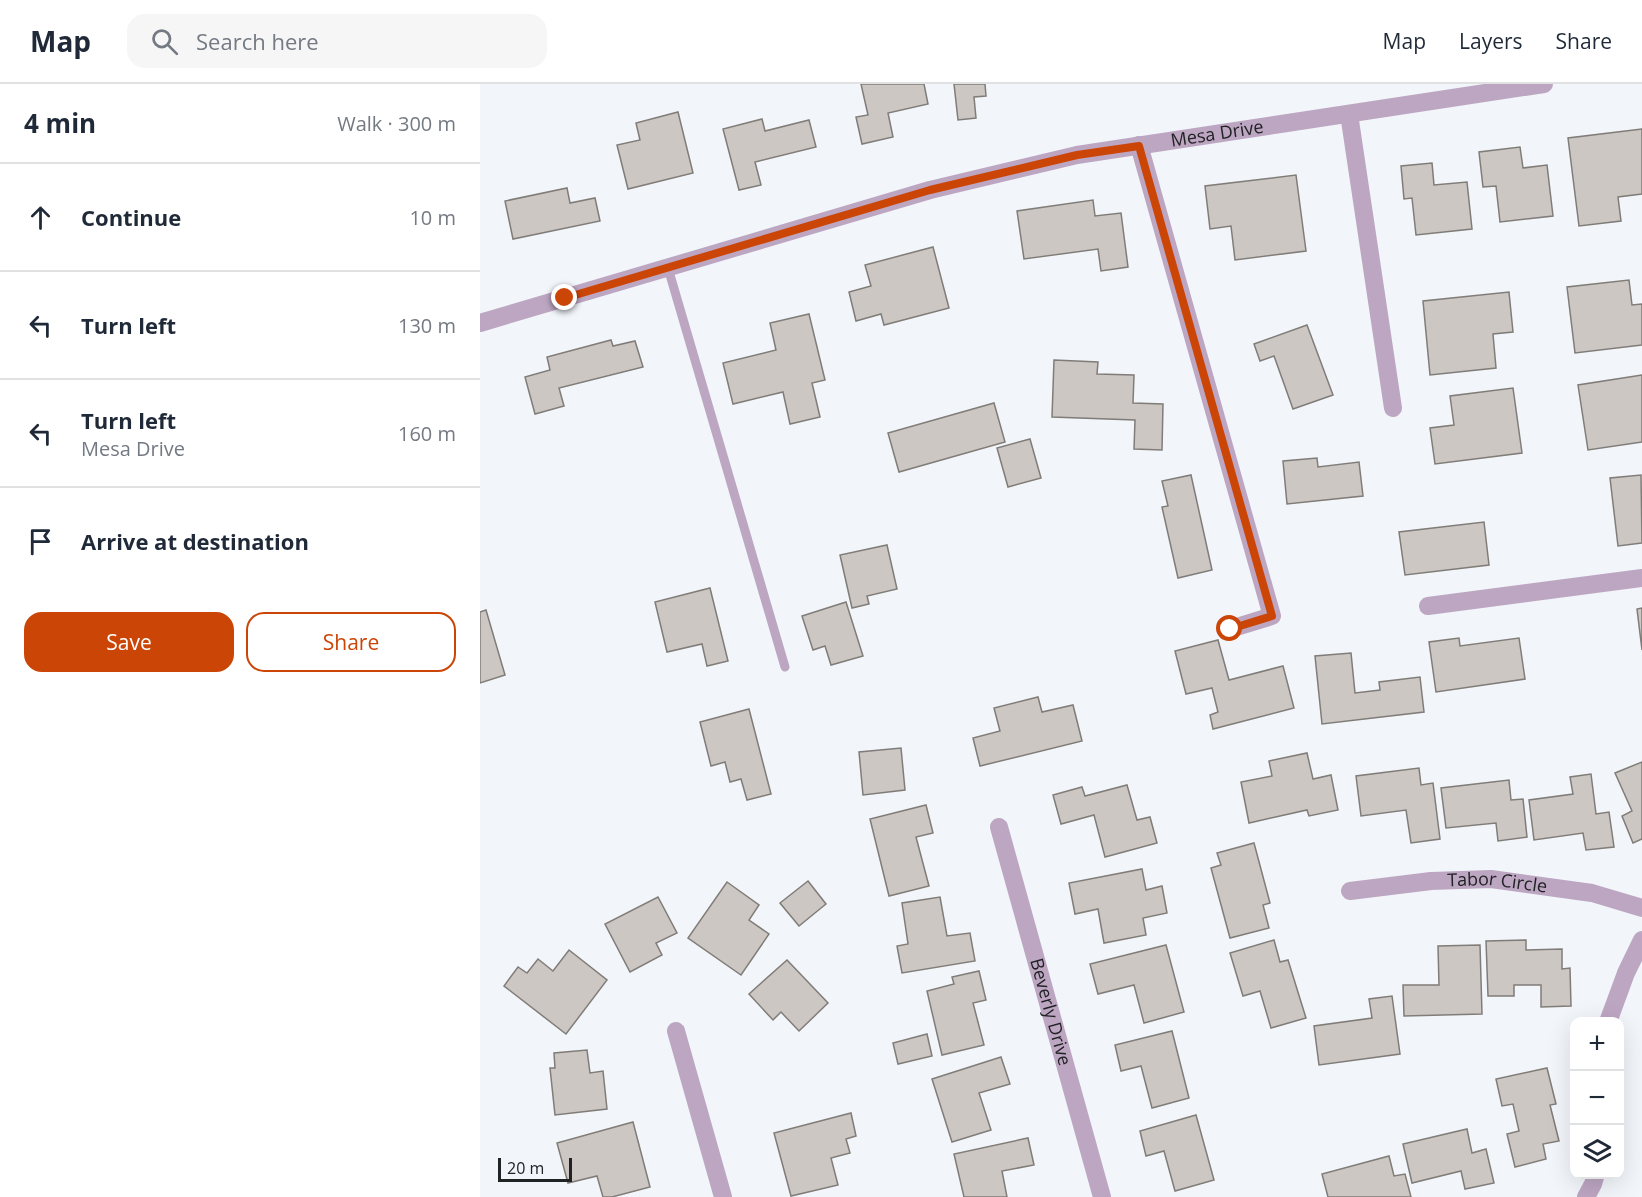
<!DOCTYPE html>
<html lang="en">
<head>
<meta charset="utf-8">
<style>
	:root { --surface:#fff; --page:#f6f6f7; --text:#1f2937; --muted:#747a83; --line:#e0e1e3; --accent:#cb4506 }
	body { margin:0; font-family:"Open Sans",sans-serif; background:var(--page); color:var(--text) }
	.controls { position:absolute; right:18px; bottom:18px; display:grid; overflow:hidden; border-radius:12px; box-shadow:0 6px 24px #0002 }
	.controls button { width:54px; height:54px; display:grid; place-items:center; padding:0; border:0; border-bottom:2px solid var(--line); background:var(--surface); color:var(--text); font:30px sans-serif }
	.scale { position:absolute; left:18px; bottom:15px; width:74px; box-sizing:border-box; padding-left:6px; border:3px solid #212224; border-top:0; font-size:16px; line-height:21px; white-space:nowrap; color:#212224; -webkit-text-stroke:4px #f2f5fa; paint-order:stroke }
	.stop { position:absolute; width:18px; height:18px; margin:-14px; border:4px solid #cb4506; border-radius:50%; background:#fff }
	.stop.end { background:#cb4506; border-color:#fff; box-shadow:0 2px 6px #0008 }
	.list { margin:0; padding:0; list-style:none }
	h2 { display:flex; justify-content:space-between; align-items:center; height:78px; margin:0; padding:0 24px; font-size:26px }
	h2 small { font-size:20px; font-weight:400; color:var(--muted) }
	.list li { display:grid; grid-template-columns:39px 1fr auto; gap:18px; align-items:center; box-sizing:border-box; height:108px; padding:0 24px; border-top:2px solid var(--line) }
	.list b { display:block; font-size:22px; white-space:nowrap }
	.list p { margin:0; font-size:20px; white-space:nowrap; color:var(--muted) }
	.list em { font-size:20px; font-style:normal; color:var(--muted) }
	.actions { display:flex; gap:12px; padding:18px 24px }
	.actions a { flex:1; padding:14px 0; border:2px solid var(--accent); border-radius:18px; text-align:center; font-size:21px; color:var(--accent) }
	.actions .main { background:var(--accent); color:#fff }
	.icon { flex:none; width:33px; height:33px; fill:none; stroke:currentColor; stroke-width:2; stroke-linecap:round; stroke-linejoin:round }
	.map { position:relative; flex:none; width:1162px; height:1113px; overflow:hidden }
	header { display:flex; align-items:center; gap:36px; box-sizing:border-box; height:84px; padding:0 30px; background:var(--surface); border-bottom:2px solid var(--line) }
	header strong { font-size:28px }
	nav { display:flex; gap:33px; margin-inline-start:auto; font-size:21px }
	.search { width:420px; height:54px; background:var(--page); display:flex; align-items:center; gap:15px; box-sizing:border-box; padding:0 21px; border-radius:18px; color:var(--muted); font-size:22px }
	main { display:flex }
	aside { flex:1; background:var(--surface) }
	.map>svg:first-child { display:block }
	.building { fill:#ccc7c3; stroke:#807c78; stroke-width:1.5 }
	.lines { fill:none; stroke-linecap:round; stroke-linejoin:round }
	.service { stroke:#bda6c2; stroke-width:9 }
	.minor { stroke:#bda6c2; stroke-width:18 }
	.route { stroke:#cb4506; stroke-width:8 }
	.labels { text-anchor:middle; stroke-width:6; stroke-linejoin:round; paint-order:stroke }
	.street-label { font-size:18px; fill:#212224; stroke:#f2f5fa }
</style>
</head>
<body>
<header>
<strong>Map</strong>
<div class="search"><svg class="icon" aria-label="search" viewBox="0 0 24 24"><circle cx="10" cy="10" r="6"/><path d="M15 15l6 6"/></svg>Search here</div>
<nav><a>Map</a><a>Layers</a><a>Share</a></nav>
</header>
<main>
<aside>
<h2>4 min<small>Walk · 300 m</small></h2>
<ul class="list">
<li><svg class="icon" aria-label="ahead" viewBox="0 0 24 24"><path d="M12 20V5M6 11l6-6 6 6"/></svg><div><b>Continue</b></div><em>10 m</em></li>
<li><svg class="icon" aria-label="left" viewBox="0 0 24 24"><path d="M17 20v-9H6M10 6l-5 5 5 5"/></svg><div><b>Turn left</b></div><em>130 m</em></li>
<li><svg class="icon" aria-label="left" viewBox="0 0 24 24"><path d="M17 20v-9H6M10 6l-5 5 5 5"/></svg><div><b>Turn left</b><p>Mesa Drive</p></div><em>160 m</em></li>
<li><svg class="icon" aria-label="arrive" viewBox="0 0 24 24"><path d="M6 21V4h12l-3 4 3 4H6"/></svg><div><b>Arrive at destination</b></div></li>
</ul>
<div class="actions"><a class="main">Save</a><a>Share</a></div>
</aside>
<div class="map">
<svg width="1162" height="1113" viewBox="0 0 1162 1113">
	<rect width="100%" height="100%" fill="#f2f5fa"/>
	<g class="building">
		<path d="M381,0H444L448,20L408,29L413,53L382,60L376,33L388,31Z"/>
		<path d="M474,0H505L506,12L494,13L496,34L478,36Z"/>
		<path d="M198,28L213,89L148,105L137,61L160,56L156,39Z"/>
		<path d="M282,35L285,47L329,36L336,63L275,78L281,101L259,106L243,45Z"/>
		<path d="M1162,45V110L1138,113L1141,137L1099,142L1088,54Z"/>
		<path d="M1040,63L1043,84L1067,81L1073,132L1020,138L1016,102L1003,103L999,68Z"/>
		<path d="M952,79L954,101L987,98L992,145L936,151L932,114L924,115L921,82Z"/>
		<path d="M816,91L826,167L755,176L751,142L730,145L725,102Z"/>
		<path d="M87,104L90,119L115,114L120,137L33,155L25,117Z"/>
		<path d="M613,116L615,132L641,129L648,183L621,187L618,165L544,175L537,127Z"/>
		<path d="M453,163L469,224L404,241L401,230L376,237L369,208L391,202L385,181Z"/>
		<path d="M1149,196L1152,221L1162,220V261L1095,269L1087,203Z"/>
		<path d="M1029,208L1033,248L1013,250L1016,284L950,291L943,217Z"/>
		<path d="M329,230L345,296L332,299L340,333L310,340L303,308L253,320L243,279L296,266L290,239Z"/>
		<path d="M827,241L853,311L813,325L794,272L780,277L774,260Z"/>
		<path d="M131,256L133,262L155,257L163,283L79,304L84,322L55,330L45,293L70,286L67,273Z"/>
		<path d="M574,276L618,278L617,290L654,291L653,319L683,320L682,366L654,365L655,336L572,333Z"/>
		<path d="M1162,291V358L1108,366L1098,301Z"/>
		<path d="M1033,304L1042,369L955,380L950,344L974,341L970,312Z"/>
		<path d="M514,319L525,358L419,388L408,349Z"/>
		<path d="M550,355L561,394L528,403L517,364Z"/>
		<path d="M837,374L838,383L879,378L883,412L807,420L803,377Z"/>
		<path d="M711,391L732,486L698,494L682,423L688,422L682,397Z"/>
		<path d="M1161,391L1162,459L1138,462L1130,394Z"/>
		<path d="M1004,438L1009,481L925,491L919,448Z"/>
		<path d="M407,461L417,505L387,512L389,520L372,524L360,471Z"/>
		<path d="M230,504L248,577L227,582L222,560L187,568L175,518Z"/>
		<path d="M366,518L383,572L351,581L345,562L333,566L322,532Z"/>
		<path d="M1162,524V566L1157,525Z"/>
		<path d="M6,526L25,591L0,599V528Z"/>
		<path d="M979,554L980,562L1039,554L1045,595L956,608L949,558Z"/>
		<path d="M738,556L749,596L803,582L814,624L733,645L730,631L738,628L732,604L706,610L695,567Z"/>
		<path d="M871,569L875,609L900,606L899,598L940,593L944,628L842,640L835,572Z"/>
		<path d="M558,613L562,628L593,621L602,657L500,682L493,654L520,647L514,624Z"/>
		<path d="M269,625L291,710L267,716L261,695L250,698L245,678L231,682L220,638Z"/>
		<path d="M421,664L425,706L383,711L379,668Z"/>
		<path d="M827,669L833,695L851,691L858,726L829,732L827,726L769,739L761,698L792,692L789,677Z"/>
		<path d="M1162,678V755L1153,759L1142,732L1152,727L1135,689Z"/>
		<path d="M939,684L941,701L953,699L960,755L931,759L926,726L881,732L876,692Z"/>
		<path d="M1111,690L1116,730L1129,728L1134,763L1106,766L1103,749L1054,756L1049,716L1093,710L1090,693Z"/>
		<path d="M1029,696L1031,716L1043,715L1047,753L1018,757L1016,739L966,744L961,704Z"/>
		<path d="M647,701L657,736L670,733L677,759L625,773L614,731L581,740L573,711L602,703L605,712Z"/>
		<path d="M446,721L453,749L436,753L449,802L409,812L390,735Z"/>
		<path d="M774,759L790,819L783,821L789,844L750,854L731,784L741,781L737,769Z"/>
		<path d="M662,785L666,806L682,802L687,829L663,834L666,851L624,859L618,825L595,830L589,799Z"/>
		<path d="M328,797L346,820L319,842L300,819Z"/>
		<path d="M247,798L279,821L269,836L289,850L261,891L208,854Z"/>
		<path d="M178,813L197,849L176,859L182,871L150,888L125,840Z"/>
		<path d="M460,813L467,852L490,849L495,877L422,889L417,862L428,860L422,819Z"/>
		<path d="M794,856L800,878L808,876L826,934L791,944L780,907L763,912L750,869Z"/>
		<path d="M1046,856V866L1082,865V885L1090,884L1091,922L1061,923V901H1034V912H1008L1006,857Z"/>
		<path d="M686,861L704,928L664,939L654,901L618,910L610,880Z"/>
		<path d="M1000,861L1002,930L924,932L923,901H959L958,862Z"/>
		<path d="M89,866L127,896L86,950L24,902L38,883L47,889L58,875L73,887Z"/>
		<path d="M307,876L348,919L319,947L301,928L293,936L269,910Z"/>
		<path d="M499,887L506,916L493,919L504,961L462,971L447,907L474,900L472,893Z"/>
		<path d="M912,912L920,970L839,981L834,942L892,934L889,915Z"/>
		<path d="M692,947L709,1014L672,1024L661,982L641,987L635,961Z"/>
		<path d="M447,950L452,972L418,980L413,959Z"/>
		<path d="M107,966L110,989L123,987L127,1025L75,1031L70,984H75L74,969Z"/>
		<path d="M521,973L530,1000L499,1009L511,1046L472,1058L452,995Z"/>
		<path d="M1067,984L1076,1020L1070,1021L1079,1057L1063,1060L1066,1075L1035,1083L1027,1050L1039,1047L1033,1020L1022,1022L1016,995Z"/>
		<path d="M371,1029L376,1052L366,1055L370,1069L351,1074L358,1101L311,1112L294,1049Z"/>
		<path d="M716,1031L734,1096L695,1107L684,1067L666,1072L660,1047Z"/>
		<path d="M153,1038L170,1103L132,1113H123L117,1092L88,1099L77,1059Z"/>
		<path d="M987,1045L992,1069L1006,1065L1014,1099L985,1105L981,1087L932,1099L923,1060Z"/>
		<path d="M548,1054L554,1081L522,1087L527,1113H484L474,1070Z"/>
		<path d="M909,1072L914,1092L925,1090L931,1113H848L842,1090Z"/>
	</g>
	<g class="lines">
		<path class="service" d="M188,184L305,583"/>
		<g class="minor">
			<path d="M869,30L913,324"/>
			<path d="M659,61L792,532L750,545"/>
			<path id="s1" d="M0,239L450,106L597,71L1064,0"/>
			<path d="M948,522L1162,494"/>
			<path id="s2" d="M519,743L622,1113"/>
			<path id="s3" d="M870,807L951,797L1011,795L1112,809L1162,824"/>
			<path d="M1128,938L1146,889L1162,856"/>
			<path d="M196,947L243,1113"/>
			<path d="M1106,1113L1113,1100L1116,1090"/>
		</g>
	</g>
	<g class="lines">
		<path class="route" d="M85,214L450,106L597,71L659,62L792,532L750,545"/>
	</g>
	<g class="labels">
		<g class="street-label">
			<text dy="6" stroke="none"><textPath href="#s1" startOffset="762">Mesa Drive</textPath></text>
			<text dy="6" stroke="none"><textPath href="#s3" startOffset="148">Tabor Circle</textPath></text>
			<text dy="6" stroke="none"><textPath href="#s2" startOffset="192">Beverly Drive</textPath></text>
		</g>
	</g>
</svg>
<div class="controls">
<button>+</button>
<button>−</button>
<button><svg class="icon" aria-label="layers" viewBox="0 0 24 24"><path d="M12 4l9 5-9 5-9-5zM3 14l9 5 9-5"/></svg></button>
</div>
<div class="scale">20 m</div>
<div class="stop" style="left:750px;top:545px"></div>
<div class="stop end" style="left:85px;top:214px"></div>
</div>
</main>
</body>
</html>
